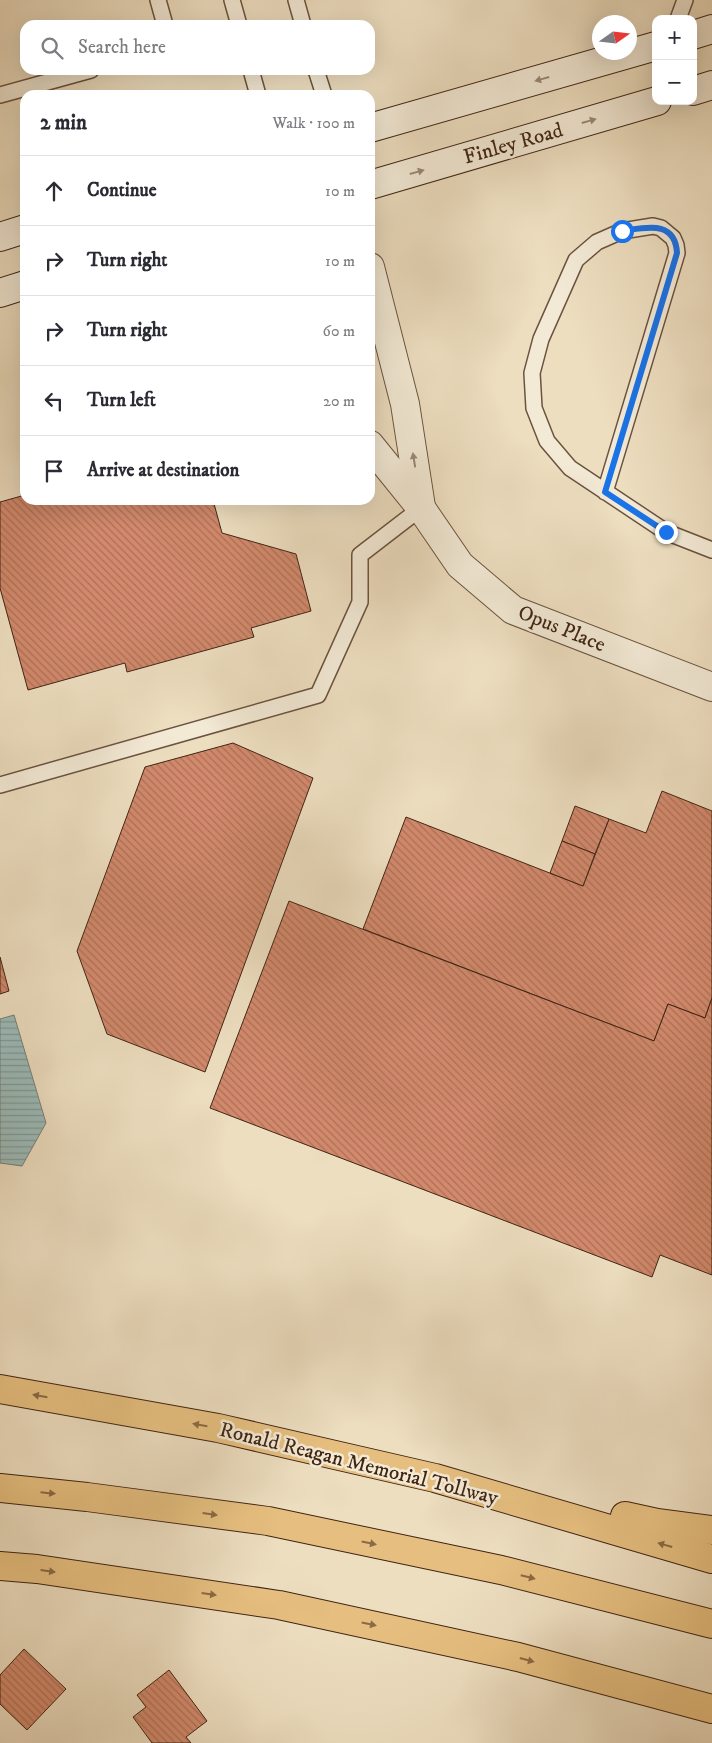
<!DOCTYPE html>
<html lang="en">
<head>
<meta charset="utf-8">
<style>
	:root { --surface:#fff; --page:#f7f7f7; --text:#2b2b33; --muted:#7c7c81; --line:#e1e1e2 }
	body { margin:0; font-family:"IM FELL DW Pica",serif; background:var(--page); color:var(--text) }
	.controls { position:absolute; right:15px; top:15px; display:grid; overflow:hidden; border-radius:10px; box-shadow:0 5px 20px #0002 }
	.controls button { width:45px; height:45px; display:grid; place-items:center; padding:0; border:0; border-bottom:1px solid var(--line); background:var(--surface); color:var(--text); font:25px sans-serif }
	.compass { position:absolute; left:592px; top:15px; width:45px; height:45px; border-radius:50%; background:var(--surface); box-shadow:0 5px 20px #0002; rotate:76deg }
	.stop { position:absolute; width:15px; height:15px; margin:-11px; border:4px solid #1a73e8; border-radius:50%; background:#fff }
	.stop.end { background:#1a73e8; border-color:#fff; box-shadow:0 1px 5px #0008 }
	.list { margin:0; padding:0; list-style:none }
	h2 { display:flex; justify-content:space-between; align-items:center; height:65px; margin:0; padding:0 20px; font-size:21px }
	h2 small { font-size:16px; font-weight:400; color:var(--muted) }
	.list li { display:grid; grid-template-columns:32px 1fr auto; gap:15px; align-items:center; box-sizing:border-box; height:70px; padding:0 20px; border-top:1px solid var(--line) }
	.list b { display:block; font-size:19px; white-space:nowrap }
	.list em { font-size:16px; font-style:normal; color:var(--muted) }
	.icon { flex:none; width:28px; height:28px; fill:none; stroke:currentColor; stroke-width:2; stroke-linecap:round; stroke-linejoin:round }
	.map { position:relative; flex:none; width:712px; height:1743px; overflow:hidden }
	.search { position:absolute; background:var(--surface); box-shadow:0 5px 20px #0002; left:20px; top:20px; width:355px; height:55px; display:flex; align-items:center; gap:12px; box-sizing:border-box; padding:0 18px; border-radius:15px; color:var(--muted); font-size:19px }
	.panel { position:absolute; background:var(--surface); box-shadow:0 5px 20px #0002; left:20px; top:90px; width:355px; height:415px; border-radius:15px }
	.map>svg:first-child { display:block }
	.water { fill:url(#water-rules); stroke:#777f78 }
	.building { fill:url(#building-back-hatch); stroke:#402514 }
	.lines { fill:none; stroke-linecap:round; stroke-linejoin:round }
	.service-casing { stroke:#6b533f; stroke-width:18 }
	.minor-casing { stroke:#6b533f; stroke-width:30 }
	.secondary-casing { stroke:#402514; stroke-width:30 }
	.motorway-casing { stroke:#402514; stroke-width:30 }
	.service { stroke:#f3ead6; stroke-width:15 }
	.minor { stroke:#f3ead6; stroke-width:28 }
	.secondary { stroke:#f3ead6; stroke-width:28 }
	.motorway { stroke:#e6bf80; stroke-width:28 }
	.oneway { fill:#9a8875 }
	.oneway2 { fill:#8b6a45 }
	.route { stroke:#1a73e8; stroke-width:6 }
	.labels { text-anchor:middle; stroke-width:5; stroke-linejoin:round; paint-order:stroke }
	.street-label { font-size:21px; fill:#402514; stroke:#f3ead6 }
</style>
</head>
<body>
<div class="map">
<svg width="712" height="1743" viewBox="0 0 712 1743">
	<defs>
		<pattern id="water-rules" width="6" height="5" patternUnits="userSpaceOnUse" patternTransform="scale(1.25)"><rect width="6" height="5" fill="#9bbbba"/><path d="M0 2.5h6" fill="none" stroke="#809896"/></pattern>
		<pattern id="building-back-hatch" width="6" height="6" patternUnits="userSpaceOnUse" patternTransform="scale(1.25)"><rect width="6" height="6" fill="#d2896c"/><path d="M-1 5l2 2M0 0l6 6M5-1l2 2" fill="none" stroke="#ac7058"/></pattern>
	</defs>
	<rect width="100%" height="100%" fill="#eddec0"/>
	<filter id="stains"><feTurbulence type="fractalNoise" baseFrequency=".004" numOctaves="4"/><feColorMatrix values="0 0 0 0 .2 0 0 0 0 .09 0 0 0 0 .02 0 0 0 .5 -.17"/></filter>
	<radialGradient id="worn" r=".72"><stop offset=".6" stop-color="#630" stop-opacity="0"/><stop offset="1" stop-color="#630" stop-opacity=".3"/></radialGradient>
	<path class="water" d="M14,1015L46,1123L22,1166L0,1163V1019Z"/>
	<g class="building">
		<path d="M25,495V500H213L222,533L296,554L311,611L251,628L254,637L127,672L125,663L28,690L0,588V502Z"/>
		<path d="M233,743L313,778L205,1072L107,1034L77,951L145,767Z"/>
		<path d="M662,791L712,811V998L705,1018L668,1004L654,1041L363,929L406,817L583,886L609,819L646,833Z"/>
		<path d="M575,806L609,819L595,854L562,841Z"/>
		<path d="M562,841L595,854L583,886L550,873Z"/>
		<path d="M289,901L654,1041L668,1004L705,1018L712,998V1275L660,1255L652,1277L210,1108Z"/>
		<path d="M0,957L9,991L0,994Z"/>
		<path d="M24,1649L66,1689L27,1730L0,1704V1675Z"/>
		<path d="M169,1670L207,1721L186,1737L191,1743H152L133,1717L146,1707L137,1695Z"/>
	</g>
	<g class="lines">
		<defs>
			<g id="service">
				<path d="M158,0L165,25"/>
				<path d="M232,0L239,25"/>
				<path d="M296,0L303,25"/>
				<path d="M678,19L685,0"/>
				<path d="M251,70L258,95"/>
				<path d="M316,70L324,95"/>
				<path d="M0,95L91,70"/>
				<path d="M605,492L677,253L676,245L673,238L661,228L653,226L622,231L597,242L576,260L541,339L532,373L534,408L547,441L570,468L666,532L712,550"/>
				<path d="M0,785L318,695L360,602V555L421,508"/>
			</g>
			<g id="minor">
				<path d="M370,267L405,404L421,507"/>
				<path d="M370,445L421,508L460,565L513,610L712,687"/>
			</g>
			<g id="secondary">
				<path d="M693,35L712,29"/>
				<path d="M693,91L712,85"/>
				<path d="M370,128L656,46"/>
				<path d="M370,185L657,101"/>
				<path d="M0,237L25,229"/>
				<path d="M0,293L25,285"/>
			</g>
			<g id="motorway">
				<path d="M0,1389L218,1428L435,1478L712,1559"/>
				<path d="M0,1488L87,1497L268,1521L501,1570L712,1624"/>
				<path d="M625,1516L657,1523L712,1530"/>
				<path d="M0,1566L37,1569L279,1605L518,1657L712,1709"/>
			</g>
		</defs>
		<use href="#service" class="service-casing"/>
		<use href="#minor" class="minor-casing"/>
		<use href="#secondary" class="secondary-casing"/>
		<use href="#motorway" class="motorway-casing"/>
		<use href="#service" class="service"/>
		<use href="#minor" class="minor"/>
		<use href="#secondary" class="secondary"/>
		<use href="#motorway" class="motorway"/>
	</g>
	<defs><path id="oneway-solid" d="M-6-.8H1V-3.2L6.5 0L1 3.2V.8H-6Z" transform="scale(1.25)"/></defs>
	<g class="oneway">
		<use href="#oneway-solid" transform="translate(542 79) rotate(164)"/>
		<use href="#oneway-solid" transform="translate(589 121) rotate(-16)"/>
		<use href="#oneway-solid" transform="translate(417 172) rotate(-16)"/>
		<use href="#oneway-solid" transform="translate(414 460) rotate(-99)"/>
	</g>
	<g class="oneway2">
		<use href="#oneway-solid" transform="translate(40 1396) rotate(-170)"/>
		<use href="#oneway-solid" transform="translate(200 1425) rotate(-170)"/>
		<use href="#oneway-solid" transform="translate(48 1493) rotate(6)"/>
		<use href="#oneway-solid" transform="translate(210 1514) rotate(8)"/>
		<use href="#oneway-solid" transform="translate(369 1543) rotate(12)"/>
		<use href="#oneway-solid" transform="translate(665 1545) rotate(-164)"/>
		<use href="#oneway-solid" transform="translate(48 1571) rotate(8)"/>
		<use href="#oneway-solid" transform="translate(528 1577) rotate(14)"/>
		<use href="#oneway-solid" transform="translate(209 1594) rotate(8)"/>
		<use href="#oneway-solid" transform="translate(369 1624) rotate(12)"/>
		<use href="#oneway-solid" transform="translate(527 1660) rotate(15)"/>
	</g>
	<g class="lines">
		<path class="route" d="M622,231C645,228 675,219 677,253L605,492L666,532"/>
	</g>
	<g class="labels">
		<g class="street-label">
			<text transform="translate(513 143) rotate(-16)" y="7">Finley Road</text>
			<text transform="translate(562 628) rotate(22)" y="7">Opus Place</text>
			<text transform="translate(359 1463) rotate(14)" y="7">Ronald Reagan Memorial Tollway</text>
		</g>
	</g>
	<rect width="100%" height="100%" filter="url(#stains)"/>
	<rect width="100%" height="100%" fill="url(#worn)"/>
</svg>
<div class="controls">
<button>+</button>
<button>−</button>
</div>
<svg class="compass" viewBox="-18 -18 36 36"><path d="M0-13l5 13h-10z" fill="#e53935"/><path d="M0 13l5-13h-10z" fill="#7c7c81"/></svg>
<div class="stop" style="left:622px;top:231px"></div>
<div class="stop end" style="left:666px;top:532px"></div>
<div class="search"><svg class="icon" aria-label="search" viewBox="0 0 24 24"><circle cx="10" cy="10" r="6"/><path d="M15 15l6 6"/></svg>Search here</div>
<section class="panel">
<h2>2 min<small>Walk · 100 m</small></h2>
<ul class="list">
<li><svg class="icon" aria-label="ahead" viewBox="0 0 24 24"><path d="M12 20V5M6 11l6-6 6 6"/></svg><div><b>Continue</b></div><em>10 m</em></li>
<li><svg class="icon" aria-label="right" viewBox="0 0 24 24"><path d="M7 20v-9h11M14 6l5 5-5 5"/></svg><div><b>Turn right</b></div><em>10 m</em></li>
<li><svg class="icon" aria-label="right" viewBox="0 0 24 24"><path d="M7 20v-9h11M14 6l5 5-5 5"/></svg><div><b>Turn right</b></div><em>60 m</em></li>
<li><svg class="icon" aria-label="left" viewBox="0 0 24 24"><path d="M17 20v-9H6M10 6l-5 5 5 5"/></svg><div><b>Turn left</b></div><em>20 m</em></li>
<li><svg class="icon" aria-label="arrive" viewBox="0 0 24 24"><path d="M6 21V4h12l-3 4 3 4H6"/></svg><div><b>Arrive at destination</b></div></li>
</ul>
</section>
</div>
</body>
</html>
